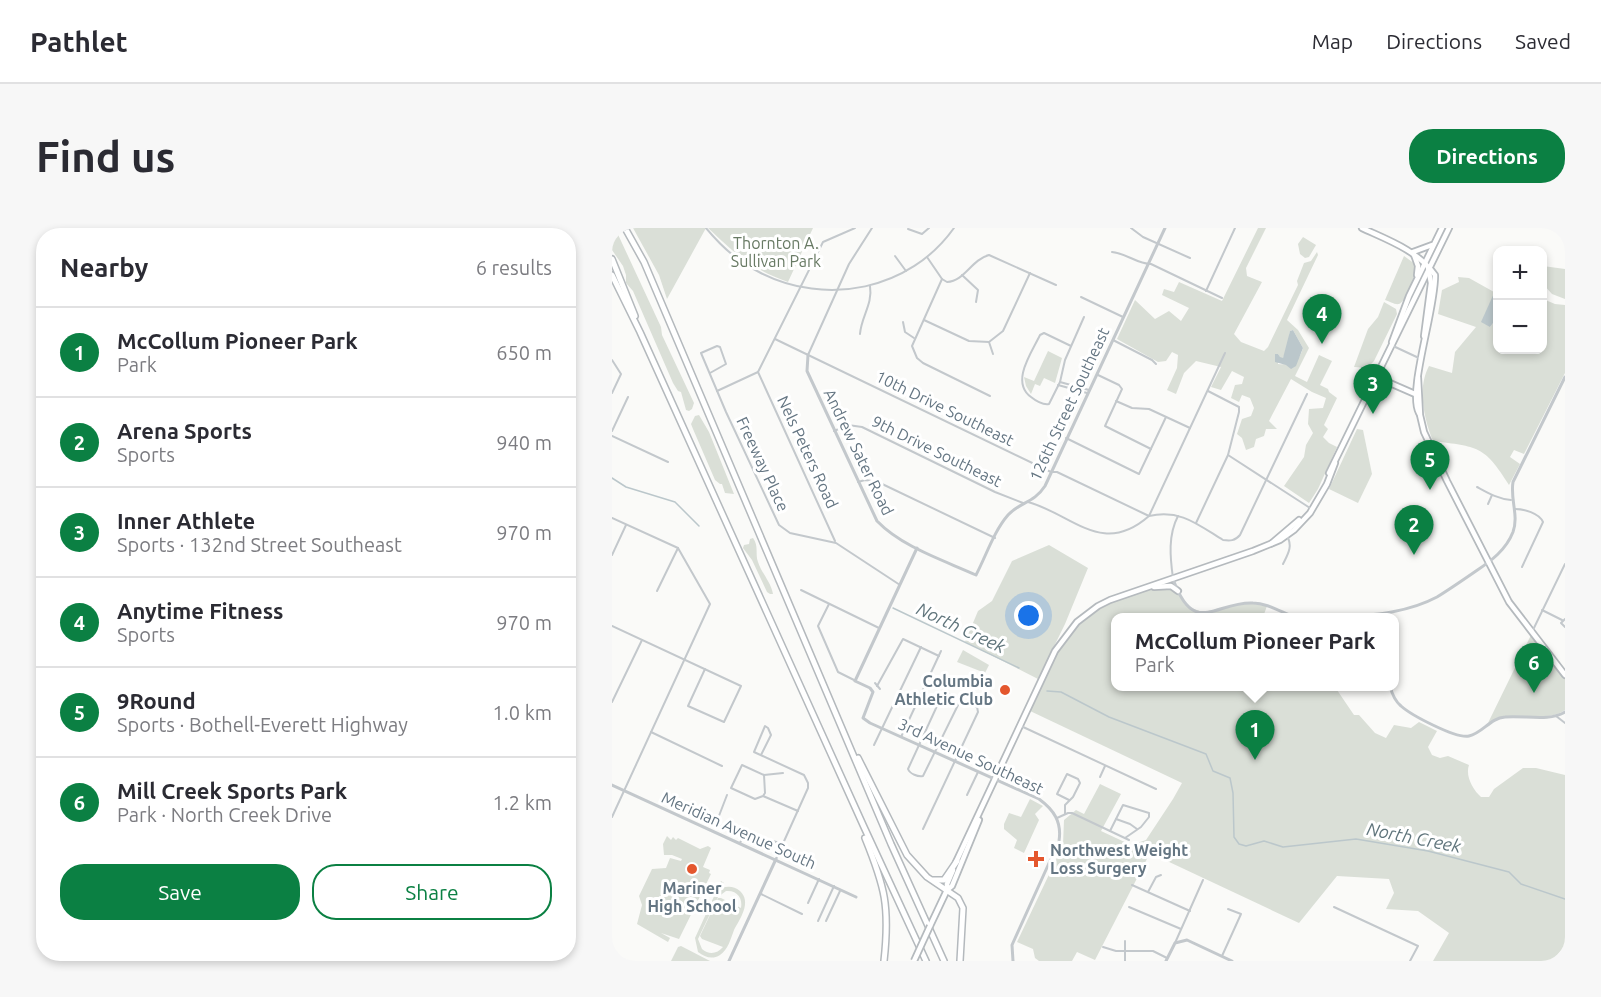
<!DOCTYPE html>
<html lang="en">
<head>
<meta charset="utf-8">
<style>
	:root { --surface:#fff; --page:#f7f7f7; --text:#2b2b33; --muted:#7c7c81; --line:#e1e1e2; --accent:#0b8043 }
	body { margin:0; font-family:Ubuntu,sans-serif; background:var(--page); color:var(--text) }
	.controls { position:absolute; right:18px; top:18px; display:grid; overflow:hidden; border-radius:12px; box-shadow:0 3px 9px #0003 }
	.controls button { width:54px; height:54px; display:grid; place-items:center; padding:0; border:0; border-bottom:2px solid var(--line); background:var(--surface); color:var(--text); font:30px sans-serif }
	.you { position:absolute; left:417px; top:388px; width:21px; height:21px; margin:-15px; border:4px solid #fff; border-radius:50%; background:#1a73e8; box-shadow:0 0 0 9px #1a73e833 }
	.badge { display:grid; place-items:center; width:39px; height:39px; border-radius:50%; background:var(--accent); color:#fff; font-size:20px; font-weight:700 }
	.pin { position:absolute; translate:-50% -50px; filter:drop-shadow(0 2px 3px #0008) }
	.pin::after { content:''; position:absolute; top:32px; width:21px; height:18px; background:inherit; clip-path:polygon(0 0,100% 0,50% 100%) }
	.popup { position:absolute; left:499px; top:385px; width:288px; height:78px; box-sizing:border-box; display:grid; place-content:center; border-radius:12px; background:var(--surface); filter:drop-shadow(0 2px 4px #0005); font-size:20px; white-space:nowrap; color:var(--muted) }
	.popup b { font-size:22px; color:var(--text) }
	.popup::after { content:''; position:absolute; left:50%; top:100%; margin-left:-12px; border:12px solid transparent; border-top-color:var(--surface) }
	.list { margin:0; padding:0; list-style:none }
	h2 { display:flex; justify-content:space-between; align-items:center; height:78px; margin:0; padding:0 24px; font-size:26px }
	h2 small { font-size:20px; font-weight:400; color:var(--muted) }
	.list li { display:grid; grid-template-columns:39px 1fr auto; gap:18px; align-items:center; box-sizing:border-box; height:90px; padding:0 24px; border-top:2px solid var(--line) }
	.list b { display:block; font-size:22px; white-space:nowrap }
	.list p { margin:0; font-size:20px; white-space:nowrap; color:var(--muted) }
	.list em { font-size:20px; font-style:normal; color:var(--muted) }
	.actions { display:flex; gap:12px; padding:18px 24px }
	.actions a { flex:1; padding:14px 0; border:2px solid var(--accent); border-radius:24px; text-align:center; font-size:21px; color:var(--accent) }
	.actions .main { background:var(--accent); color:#fff }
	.map { position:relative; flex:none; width:953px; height:733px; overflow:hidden; border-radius:24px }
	header { display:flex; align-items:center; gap:36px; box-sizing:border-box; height:84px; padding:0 30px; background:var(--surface); border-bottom:2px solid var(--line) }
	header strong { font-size:28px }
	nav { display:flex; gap:33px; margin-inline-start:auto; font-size:21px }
	.intro { display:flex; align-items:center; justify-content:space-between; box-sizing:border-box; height:144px; padding:0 36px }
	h1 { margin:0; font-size:42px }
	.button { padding:15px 27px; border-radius:24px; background:var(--accent); color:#fff; font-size:21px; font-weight:700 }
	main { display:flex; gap:36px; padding:0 36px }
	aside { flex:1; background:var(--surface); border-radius:24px; box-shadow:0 3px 9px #0003 }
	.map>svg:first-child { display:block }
	.green { fill:#dadfd7; fill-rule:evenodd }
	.water { fill:#bbc7cb }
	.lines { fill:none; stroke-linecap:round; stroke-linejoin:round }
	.stream { stroke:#bbc7cb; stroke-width:1.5 }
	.primary-casing { stroke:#b5babe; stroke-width:8 }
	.motorway-casing { stroke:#b4b9bd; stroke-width:8 }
	.minor { stroke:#c3c8cc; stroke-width:2 }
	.tertiary { stroke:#c3c8cc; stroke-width:3 }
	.primary { stroke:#fff; stroke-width:4.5 }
	.motorway { stroke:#fff; stroke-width:5 }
	.primary-bridge-casing { stroke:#b5babe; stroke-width:8; stroke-linecap:butt }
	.primary-bridge { stroke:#fff; stroke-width:4.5 }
	.poi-dot { fill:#e4572e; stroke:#fff; stroke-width:2 }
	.labels { text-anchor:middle; stroke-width:6; stroke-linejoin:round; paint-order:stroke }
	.park-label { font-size:16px; fill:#687a64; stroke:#fff }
	.street-label { font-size:16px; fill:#657683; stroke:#fff }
	.poi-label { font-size:16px; font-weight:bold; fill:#657683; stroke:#fff; text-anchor:end }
	.water-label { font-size:18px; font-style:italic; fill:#60757c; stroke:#fff }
</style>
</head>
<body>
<header>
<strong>Pathlet</strong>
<nav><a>Map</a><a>Directions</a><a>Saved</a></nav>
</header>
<div class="intro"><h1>Find us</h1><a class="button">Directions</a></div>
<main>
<aside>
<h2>Nearby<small>6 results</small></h2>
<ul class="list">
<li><span class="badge">1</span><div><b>McCollum Pioneer Park</b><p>Park</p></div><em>650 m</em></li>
<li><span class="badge">2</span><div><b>Arena Sports</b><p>Sports</p></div><em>940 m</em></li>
<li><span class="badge">3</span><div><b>Inner Athlete</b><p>Sports · 132nd Street Southeast</p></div><em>970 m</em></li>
<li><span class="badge">4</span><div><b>Anytime Fitness</b><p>Sports</p></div><em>970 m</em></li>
<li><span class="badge">5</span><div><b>9Round</b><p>Sports · Bothell-Everett Highway</p></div><em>1.0 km</em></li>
<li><span class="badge">6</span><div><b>Mill Creek Sports Park</b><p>Park · North Creek Drive</p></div><em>1.2 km</em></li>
</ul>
<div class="actions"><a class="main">Save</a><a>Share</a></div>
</aside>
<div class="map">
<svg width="953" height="733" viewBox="0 0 953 733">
	<rect width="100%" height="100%" fill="#fafaf8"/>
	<g class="green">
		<path d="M0,0H3L49,99L50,107L82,175L80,181L77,183L74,182L69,164L66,163L61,155L21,63L14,55V47L11,38L0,22Z"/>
		<path d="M21,0H94L55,71L47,47Z"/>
		<path d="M96,0H201L176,54C139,41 124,26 96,0Z"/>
		<path d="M646,0H654L634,40L635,48L650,54L622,106L629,114L652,123L656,119L686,57L685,53L692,35L699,33L705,24L706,27L675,92L686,102L697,120L683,148L695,154L707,127L720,133L708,157L716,161L717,164L725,170L712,197L716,201L711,209L717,215L725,219L706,261L697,275L672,258L692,229L694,217L701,205L696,196L697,181L711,180L714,170L700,164L679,151L657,193L665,201H654L652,208L644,211L642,219L634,222L630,210L625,206L630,191L639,188L642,180L638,170L630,167L627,174L619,170L623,157L630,156L632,149L620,143L609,162L599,159L609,139L584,133L572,145L564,166L555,162L565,140L566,127L560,124L554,133L546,134L505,111L523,72L543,91L557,83L569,93L577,80L550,67L552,61L562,64L567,54L610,73ZM681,102L691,120C687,134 680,137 666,136V126L668,130H671L675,122L678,103Z"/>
		<path d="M691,9L704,17L697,29L693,30L688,26L686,16Z"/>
		<path d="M792,28L803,36C805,44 795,73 787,76C783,77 777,73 773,72Z"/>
		<path d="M931,38L953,41V71L940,66L931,56Z"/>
		<path d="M846,49L857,50L882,64L885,60V66L883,64L878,99L885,90V122H930L931,71L943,76L953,77V145L912,226L902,222L898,229L908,236L897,257C872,217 866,219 821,213C812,191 805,160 817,138L840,145L843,124L864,99L826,86L830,62L847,54Z"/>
		<path d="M772,74L784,81L785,86L762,133L755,140L742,139L756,101L766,89Z"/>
		<path d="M436,123L450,130L443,155L432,150L428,158L423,156L419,166L414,158L412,149L422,153Z"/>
		<path d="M87,187L97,204L122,266L113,265L110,256H108L103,252L81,201L79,196L83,188Z"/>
		<path d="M745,201L751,202L760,246L746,275L717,261Z"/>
		<path d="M141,310C147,318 143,326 146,334C150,346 159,354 161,366H158L155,364L140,332L131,320L132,317L137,316L138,311Z"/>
		<path d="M437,317L476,340L453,396L426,451L353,414L366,383L380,373L400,333Z"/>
		<path d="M544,356L563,361L576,379L591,384L635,375L655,378L651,389L504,390V458L723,459L742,487H747L763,505L774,510L782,497L799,500L807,494L825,503L816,519L820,527L828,530L836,528L857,537C853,548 861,562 869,569H877L882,561L911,540H924L953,547V718L940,733H821L837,705L806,683L774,681L782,665L777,651L725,648L687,695L538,625L483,732L465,724L460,733H427L423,730L421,721L405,714L451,617L452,592L464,582L472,586L488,556L509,566L489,603L519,617L534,612L561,571L570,555L416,482C433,445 448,398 486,378C504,369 525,363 544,356Z"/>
		<path d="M920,405L953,449V482C935,496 899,480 876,495Z"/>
		<path d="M351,422L377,437L373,445L345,434Z"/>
		<path d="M418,571L431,578L423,586L427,592L412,625L402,620L405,612L392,601V596L397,585L409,589Z"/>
		<path d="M55,608L59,612L61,609L64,612L66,610L88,621L96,618L99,620L91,639L98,642L97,645L99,646L67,711L49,705L58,710L56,714L25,696L30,677L27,668L40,641L54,640L58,630L69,633L70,631L60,627H52L51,616Z"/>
		<path d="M109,653L112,655L110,660C116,658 122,658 128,663C140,674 128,691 122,702C119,710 116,722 108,727C100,732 93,729 86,724L83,710ZM114,663C125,662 131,670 129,680L109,670H106L88,708L90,711L111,719C105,726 97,727 90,721L86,711L106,669Z"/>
		<path d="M69,718L98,733H59L66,719Z"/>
	</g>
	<g class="water">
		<path d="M883,63L885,66V90L878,99L869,94Z"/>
		<path d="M681,102L691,120L684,138L679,141L674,137L663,134V126H666L668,129L671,130L678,103Z"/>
	</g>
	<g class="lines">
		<g class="stream">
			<path d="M0,250L14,259L63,274L87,298"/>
			<path d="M281,380L407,440"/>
			<path d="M435,463L449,464L497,489L594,526L601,543L618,550L621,565L622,609L627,616L634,618L652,613L671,619L744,611L816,623L897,644L909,656L953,671"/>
		</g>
		<defs>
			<g id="primary">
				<path d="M750,0C776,12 805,22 823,47C824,80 795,163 807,185"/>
				<path d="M801,24L806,38L805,47"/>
				<path d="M801,24L820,17"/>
				<path d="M812,108L819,55L816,39"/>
				<path d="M780,114L797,68L830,0"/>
				<path d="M764,149L803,166"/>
				<path d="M806,149L808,187L812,204L835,253L897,374L953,447"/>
				<path d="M717,245L837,0"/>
				<path d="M660,315L687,292"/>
				<path d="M542,359L559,358L566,363"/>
				<path d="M344,634L443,423L465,394L486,378L498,372L641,323L668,312L682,302L698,285L715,256L723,235"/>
				<path d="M335,662V656L341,642"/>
				<path d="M318,698L335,662L340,658L367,592"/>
			</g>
			<g id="motorway">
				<path d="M13,0L32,34L279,616L332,733"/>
				<path d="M0,31L23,88"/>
				<path d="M0,47L28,104L252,599L314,733"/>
				<path d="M246,530L295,627L315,649L346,670L351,680L348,733"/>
				<path d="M253,610C273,659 278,679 272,733"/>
				<path d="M321,652H332L345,633"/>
			</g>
		</defs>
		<use href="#primary" class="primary-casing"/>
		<use href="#motorway" class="motorway-casing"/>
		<g class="minor">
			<path d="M94,0C109,18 126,34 147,44C214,79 298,62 342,0"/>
			<path d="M519,0L531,9L578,30"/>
			<path d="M296,1L310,6L317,0"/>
			<path d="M500,24C514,25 525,36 539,36L610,70"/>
			<path d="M283,28L294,43"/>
			<path d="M315,29L330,51"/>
			<path d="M350,47L366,62L364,74"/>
			<path d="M330,51L300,118L305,130L311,135L378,168"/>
			<path d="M330,51L335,54C353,53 359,32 377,27L444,57"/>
			<path d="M594,63L623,0"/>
			<path d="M469,69L511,89"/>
			<path d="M312,92L357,113L377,114"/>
			<path d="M291,94L293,104L302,110"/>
			<path d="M248,106C249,89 261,76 258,58"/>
			<path d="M163,111L439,244H445L537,288C568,281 585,296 611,312C618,313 623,313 628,307L695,166"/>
			<path d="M501,112L540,132L544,136"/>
			<path d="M377,114L391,103L418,45"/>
			<path d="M377,114L381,126"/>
			<path d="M779,117L809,131"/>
			<path d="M459,118L432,105L428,107C420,124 398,154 419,169C424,173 431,177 437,176L448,154L453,132L472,89"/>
			<path d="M196,127L237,36L260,0"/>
			<path d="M0,132L9,146L0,165"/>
			<path d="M146,144L223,313"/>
			<path d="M146,144L211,14L243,0"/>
			<path d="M98,145L114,136L108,119L105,118L89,125L114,184L167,297L178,305L224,315L288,357"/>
			<path d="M486,147L507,157L510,161L493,198L539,221"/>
			<path d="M448,154L477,162"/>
			<path d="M446,157L475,165"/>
			<path d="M105,163L146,144"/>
			<path d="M504,173L520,180L537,181L578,200"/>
			<path d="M0,203L16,169"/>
			<path d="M222,203L236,197L250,199L383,264L411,275"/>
			<path d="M0,208L56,234"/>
			<path d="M454,210L527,246L554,189"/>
			<path d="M616,227L698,280"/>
			<path d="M246,254L253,252L266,254L383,310"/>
			<path d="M865,259C876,265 886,271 899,272"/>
			<path d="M416,274C462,287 490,329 537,288L613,125"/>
			<path d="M876,276L880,267"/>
			<path d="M903,281C912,281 927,285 931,294L910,339"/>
			<path d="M0,290L66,320L98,376L0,589"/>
			<path d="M584,295L616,227L627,184V179L596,163"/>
			<path d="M0,327L14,297"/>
			<path d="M671,336C676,326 681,318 675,308"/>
			<path d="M561,350C558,329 556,307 566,288"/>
			<path d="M189,362L267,400"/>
			<path d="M45,363L66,320"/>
			<path d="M217,376L206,398L226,444L242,452"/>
			<path d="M930,382L950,392"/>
			<path d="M953,391L949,395L953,399"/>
			<path d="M0,398L129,458L112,494L76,478L93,441"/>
			<path d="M920,404L953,336"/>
			<path d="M263,455L268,461"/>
			<path d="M265,458L291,411L327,428"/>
			<path d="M0,474L30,412"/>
			<path d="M944,488L953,495"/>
			<path d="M409,498L544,561"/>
			<path d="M39,504L110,538"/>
			<path d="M289,509L329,423"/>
			<path d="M262,517L309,419"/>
			<path d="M149,527L159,507L156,500L153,498L142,524L192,547L196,555V560L164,631"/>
			<path d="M152,547L171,545"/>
			<path d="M488,549L493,538"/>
			<path d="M115,567L105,593V596L131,608"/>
			<path d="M355,567L366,544"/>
			<path d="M151,568L153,565L152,547L130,537L119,560L143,571L151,568L186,583"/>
			<path d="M453,586V577L461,569L468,555L466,551L455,546L445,566L457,572"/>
			<path d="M445,590L456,585H460L517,612"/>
			<path d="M504,591L518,596L525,601"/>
			<path d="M311,601L366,484L365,479L335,465H331L296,541C298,546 306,549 311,548L349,471"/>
			<path d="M498,603L511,577L537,585V589L529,599L513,610"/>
			<path d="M128,615L131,608L156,620L161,613L171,616"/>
			<path d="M520,657L578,683"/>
			<path d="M536,664L544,649L549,647"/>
			<path d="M149,666L190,686"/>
			<path d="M196,675L207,651"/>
			<path d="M517,679L569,701"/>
			<path d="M722,679L806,718L798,733"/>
			<path d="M206,693L222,658"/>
			<path d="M214,693L228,663"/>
			<path d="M563,715L591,652"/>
			<path d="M491,719L504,723H541L555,730"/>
			<path d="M610,728L629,686L616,681"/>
			<path d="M513,733V713"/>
		</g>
		<g class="tertiary">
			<path d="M196,127L195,143L265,293C290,319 331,332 364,347C374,328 382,303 396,287C408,274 422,275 433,258L553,0"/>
			<path d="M305,320L243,453L258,460L261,464L251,490L258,495L427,571C442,582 450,594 447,613L400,717L401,733"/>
			<path d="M561,351C582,410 604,373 641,375C656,375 670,385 685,390"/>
			<path d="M727,390C760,387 795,385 825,369C838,361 851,352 864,343C879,333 894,322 901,304C907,287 898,272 901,254L953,149"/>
			<path d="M778,458C780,466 783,473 789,478C799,487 844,511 857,508C871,505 878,490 893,489C912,487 937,494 953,484"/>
			<path d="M0,557L244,669"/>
			<path d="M117,733L164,631"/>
			<path d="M554,733L563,715L575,712L620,733"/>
		</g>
		<use href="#primary" class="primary"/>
		<use href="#motorway" class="motorway"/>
		<defs>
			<path id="primary-bridge" d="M302,733L318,698"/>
		</defs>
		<use href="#primary-bridge" class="primary-bridge-casing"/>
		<use href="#primary-bridge" class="primary-bridge"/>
	</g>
	<g class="poi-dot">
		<circle cx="393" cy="462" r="6"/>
		<path d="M421 622h6v6h6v6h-6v6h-6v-6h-6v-6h6z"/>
		<circle cx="80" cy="641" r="6"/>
	</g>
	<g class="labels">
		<g class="park-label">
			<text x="164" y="21">Thornton A.<tspan x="164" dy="18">Sullivan Park</tspan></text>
		</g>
		<g class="street-label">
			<text transform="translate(457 176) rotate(-65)" y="6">126th Street Southeast</text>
			<text transform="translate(333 180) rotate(26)" y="6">10th Drive Southeast</text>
			<text transform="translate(325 223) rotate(26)" y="6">9th Drive Southeast</text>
			<text transform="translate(196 224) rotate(65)" y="6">Nels Peters Road</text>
			<text transform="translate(247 224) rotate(64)" y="6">Andrew Sater Road</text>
			<text transform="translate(151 236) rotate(65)" y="6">Freeway Place</text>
			<text transform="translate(359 528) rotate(25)" y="6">3rd Avenue Southeast</text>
			<text transform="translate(127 602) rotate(24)" y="6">Meridian Avenue South</text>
		</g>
		<g class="poi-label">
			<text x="381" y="459">Columbia<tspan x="381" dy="18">Athletic Club</tspan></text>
			<text x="438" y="628" text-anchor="start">Northwest Weight<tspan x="438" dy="18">Loss Surgery</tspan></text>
			<text x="80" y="666" text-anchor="middle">Mariner<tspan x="80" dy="18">High School</tspan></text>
		</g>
		<g class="water-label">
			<text transform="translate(349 400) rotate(25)" y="6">North Creek</text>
			<text transform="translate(802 610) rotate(11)" y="6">North Creek</text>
		</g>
	</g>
</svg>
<div class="controls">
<button>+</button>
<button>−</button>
</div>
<div class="you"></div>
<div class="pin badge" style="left:643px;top:532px">1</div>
<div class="popup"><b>McCollum Pioneer Park</b>Park</div>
<div class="pin badge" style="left:802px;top:327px">2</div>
<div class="pin badge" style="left:761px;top:186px">3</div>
<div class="pin badge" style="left:710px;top:116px">4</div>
<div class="pin badge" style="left:818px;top:262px">5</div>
<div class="pin badge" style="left:922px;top:465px">6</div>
</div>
</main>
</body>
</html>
